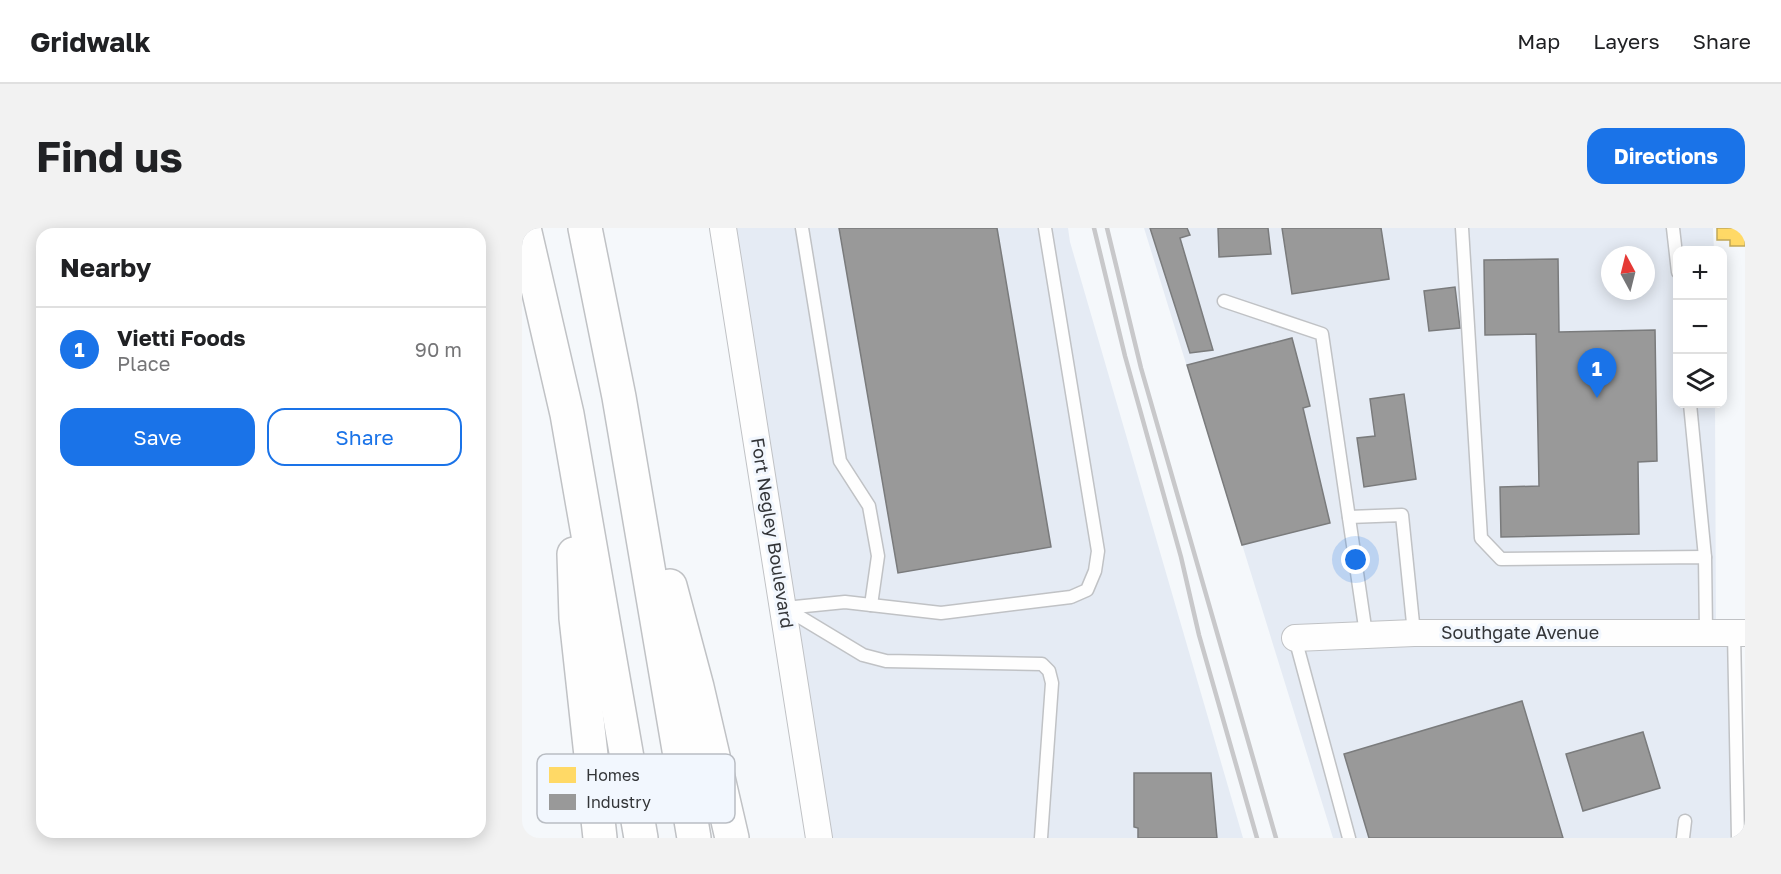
<!DOCTYPE html>
<html lang="en">
<head>
<meta charset="utf-8">
<style>
	:root { --surface:#fff; --page:#f2f2f2; --text:#202124; --muted:#757577; --line:#e0e0e0; --accent:#1a73e8 }
	body { margin:0; font-family:"Golos Text",sans-serif; background:var(--page); color:var(--text) }
	.controls { position:absolute; right:18px; top:18px; display:grid; overflow:hidden; border-radius:12px; box-shadow:0 3px 15px #0003 }
	.controls button { width:54px; height:54px; display:grid; place-items:center; padding:0; border:0; border-bottom:2px solid var(--line); background:var(--surface); color:var(--text); font:30px sans-serif }
	.compass { position:absolute; left:1079px; top:18px; width:54px; height:54px; border-radius:50%; background:var(--surface); box-shadow:0 3px 15px #0003; rotate:353deg }
	.you { position:absolute; left:834px; top:332px; width:21px; height:21px; margin:-15px; border:4px solid #fff; border-radius:50%; background:#1a73e8; box-shadow:0 0 0 9px #1a73e833 }
	.badge { display:grid; place-items:center; width:39px; height:39px; border-radius:50%; background:var(--accent); color:#fff; font-size:20px; font-weight:700 }
	.pin { position:absolute; translate:-50% -50px; filter:drop-shadow(0 2px 3px #0008) }
	.pin::after { content:''; position:absolute; top:32px; width:21px; height:18px; background:inherit; clip-path:polygon(0 0,100% 0,50% 100%) }
	.list { margin:0; padding:0; list-style:none }
	h2 { display:flex; justify-content:space-between; align-items:center; height:78px; margin:0; padding:0 24px; font-size:26px }
	h2 small { font-size:20px; font-weight:400; color:var(--muted) }
	.list li { display:grid; grid-template-columns:39px 1fr auto; gap:18px; align-items:center; box-sizing:border-box; height:84px; padding:0 24px; border-top:2px solid var(--line) }
	.list b { display:block; font-size:22px; white-space:nowrap }
	.list p { margin:0; font-size:20px; white-space:nowrap; color:var(--muted) }
	.list em { font-size:20px; font-style:normal; color:var(--muted) }
	.actions { display:flex; gap:12px; padding:18px 24px }
	.actions a { flex:1; padding:14px 0; border:2px solid var(--accent); border-radius:18px; text-align:center; font-size:21px; color:var(--accent) }
	.actions .main { background:var(--accent); color:#fff }
	.icon { flex:none; width:33px; height:33px; fill:none; stroke:currentColor; stroke-width:2; stroke-linecap:round; stroke-linejoin:round }
	.map { position:relative; flex:none; width:1223px; height:610px; overflow:hidden; border-radius:18px }
	header { display:flex; align-items:center; gap:36px; box-sizing:border-box; height:84px; padding:0 30px; background:var(--surface); border-bottom:2px solid var(--line) }
	header strong { font-size:28px }
	nav { display:flex; gap:33px; margin-inline-start:auto; font-size:21px }
	.intro { display:flex; align-items:center; justify-content:space-between; box-sizing:border-box; height:144px; padding:0 36px }
	h1 { margin:0; font-size:42px }
	.button { padding:15px 27px; border-radius:18px; background:var(--accent); color:#fff; font-size:21px; font-weight:700 }
	main { display:flex; gap:36px; padding:0 36px }
	aside { flex:1; background:var(--surface); border-radius:18px; box-shadow:0 3px 15px #0003 }
	.map>svg:first-child { display:block }
	.built { fill:#e5ebf4; fill-rule:evenodd }
	.homes { fill:#ffd966; stroke:#c2a858; stroke-width:1.5 }
	.industry { fill:#999; stroke:#7a7b7c; stroke-width:1.5 }
	.lines { fill:none; stroke-linecap:round; stroke-linejoin:round }
	.lane-casing { stroke:#c0c2c5; stroke-width:15 }
	.street-casing { stroke:#c0c2c5; stroke-width:28 }
	.highway-casing { stroke:#c0c2c5; stroke-width:36 }
	.lane { stroke:#fefefe; stroke-width:12 }
	.street { stroke:#fefefe; stroke-width:26 }
	.highway { stroke:#fefefe; stroke-width:33 }
	.rail { stroke:#c8c8ca; stroke-width:4.5 }
	.labels { text-anchor:middle; stroke-width:6; stroke-linejoin:round; paint-order:stroke }
	.street-label { font-size:18px; fill:#333538; stroke:#f2f7fe }
	.key { fill:#f2f7fe; stroke:#b9bdc3; stroke-width:1.5 }
	.key-label { font-size:16px; fill:#333538 }
</style>
</head>
<body>
<header>
<strong>Gridwalk</strong>
<nav><a>Map</a><a>Layers</a><a>Share</a></nav>
</header>
<div class="intro"><h1>Find us</h1><a class="button">Directions</a></div>
<main>
<aside>
<h2>Nearby<small></small></h2>
<ul class="list">
<li><span class="badge">1</span><div><b>Vietti Foods</b><p>Place</p></div><em>90 m</em></li>
</ul>
<div class="actions"><a class="main">Save</a><a>Share</a></div>
</aside>
<div class="map">
<svg width="1223" height="610" viewBox="0 0 1223 610">
	<rect width="100%" height="100%" fill="#f5f8fb"/>
	<g class="built">
		<path d="M201,0H546L548,14L721,610H297Z"/>
		<path d="M622,0H1191L1192,22H1156V176H1193L1194,405H1212L1216,610H811ZM1088,27H1124V63H1088Z"/>
	</g>
	<path class="homes" d="M1195,0H1223V18H1208V12H1195Z"/>
	<g class="industry">
		<path d="M317,0H475L529,319L376,345Z"/>
		<path d="M628,0H665L668,7L658,10L691,122L668,125Z"/>
		<path d="M696,0H746L749,26L697,29Z"/>
		<path d="M760,0H859L867,51L770,66Z"/>
		<path d="M1036,31L1037,104L1133,102L1135,233L1116,234L1117,306L979,309L978,259L1017,258L1014,106L963,107L962,32Z"/>
		<path d="M933,59L938,100L907,103L902,63Z"/>
		<path d="M770,110L788,178L781,180L808,295L720,317L665,137Z"/>
		<path d="M882,166L894,251L842,259L835,210L853,208L848,171Z"/>
		<path d="M1000,473L1041,610H847L822,526Z"/>
		<path d="M1121,504L1138,560L1061,583L1044,526Z"/>
		<path d="M612,545H689L695,610H616V600L612,599Z"/>
	</g>
	<g class="lines">
		<defs>
			<g id="lane">
				<path d="M280,0L318,233L347,278L356,328L349,377"/>
				<path d="M940,0L959,310L979,331L1183,329L1184,404"/>
				<path d="M1151,0L1156,44"/>
				<path d="M702,73L800,106L844,406"/>
				<path d="M1168,176L1183,329"/>
				<path d="M827,289L880,287L892,405"/>
				<path d="M263,380L323,374L419,385L549,369L565,362L573,343L576,323L523,0"/>
				<path d="M263,380L341,427L364,433L520,436L527,443L530,455L519,610"/>
				<path d="M1212,405L1216,610"/>
				<path d="M773,410L827,610"/>
				<path d="M1161,610L1163,593"/>
			</g>
			<g id="street">
				<path d="M201,0L297,610"/>
				<path d="M773,410L892,405H1223"/>
			</g>
			<g id="highway">
				<path d="M2,0L45,186L119,610"/>
				<path d="M63,0L97,169L172,610"/>
				<path d="M52,326L54,390L78,610"/>
				<path d="M148,358L175,459L210,610"/>
			</g>
		</defs>
		<use href="#lane" class="lane-casing"/>
		<use href="#street" class="street-casing"/>
		<use href="#highway" class="highway-casing"/>
		<use href="#lane" class="lane"/>
		<use href="#street" class="street"/>
		<use href="#highway" class="highway"/>
		<g class="rail">
			<path d="M572,0L603,128L659,329L677,407L735,610"/>
			<path d="M585,0L619,140L754,610"/>
		</g>
	</g>
	<g class="labels">
		<g class="street-label">
			<text transform="translate(250 305) rotate(81)" y="6">Fort Negley Boulevard</text>
			<text x="998" y="411">Southgate Avenue</text>
		</g>
	</g>
	<rect x="15" y="526" width="198" height="69" rx="9" class="key"/>
	<rect x="27" y="539" width="27" height="16" fill="#ffd966"/>
	<rect x="27" y="566" width="27" height="16" fill="#999"/>
	<g class="key-label">
		<text x="64" y="553">Homes</text>
		<text x="64" y="580">Industry</text>
	</g>
</svg>
<div class="controls">
<button>+</button>
<button>−</button>
<button><svg class="icon" aria-label="layers" viewBox="0 0 24 24"><path d="M12 4l9 5-9 5-9-5zM3 14l9 5 9-5"/></svg></button>
</div>
<svg class="compass" viewBox="-18 -18 36 36"><path d="M0-13l5 13h-10z" fill="#e53935"/><path d="M0 13l5-13h-10z" fill="#757577"/></svg>
<div class="you"></div>
<div class="pin badge" style="left:1075px;top:170px">1</div>
</div>
</main>
</body>
</html>
